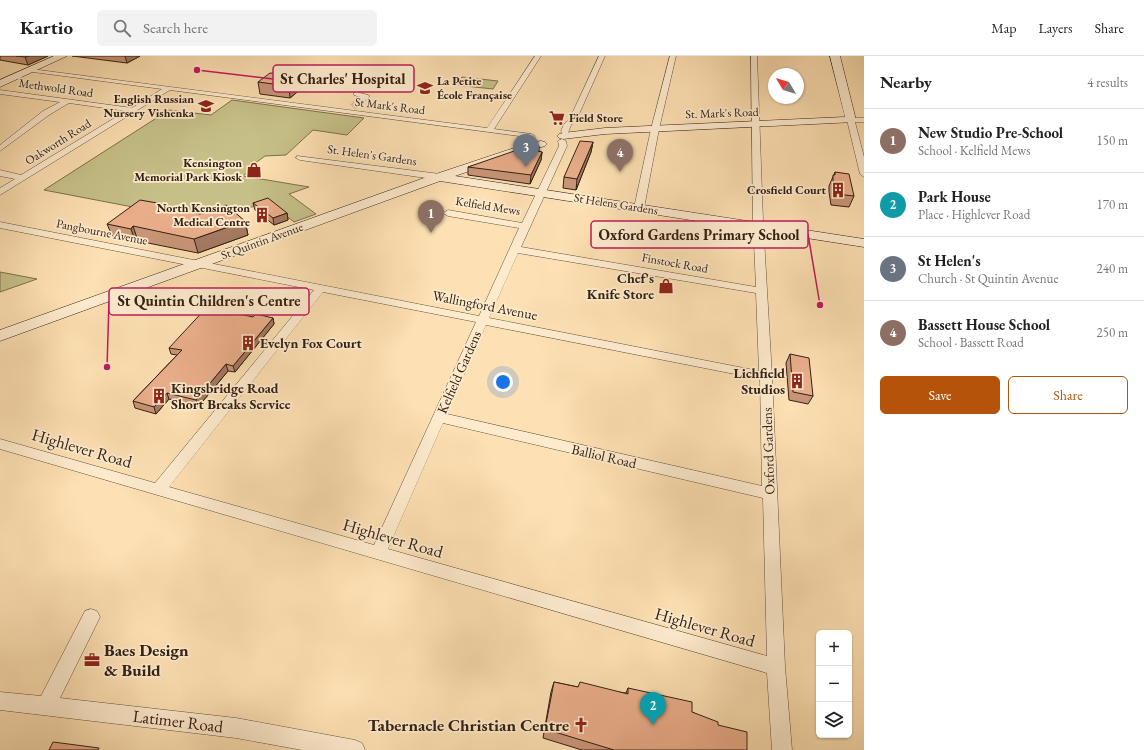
<!DOCTYPE html>
<html lang="en">
<head>
<meta charset="utf-8">
<style>
	:root { --surface:#fff; --page:#f2f2f2; --text:#222; --muted:#767676; --line:#e0e0e0; --accent:#b45309 }
	body { margin:0; font-family:"EB Garamond",serif; background:var(--page); color:var(--text) }
	.controls { position:absolute; right:12px; bottom:12px; display:grid; overflow:hidden; border-radius:6px; box-shadow:0 1px 3px #0004 }
	.controls button { width:36px; height:36px; display:grid; place-items:center; padding:0; border:0; border-bottom:1px solid var(--line); background:var(--surface); color:var(--text); font:20px sans-serif }
	.compass { position:absolute; left:768px; top:12px; width:36px; height:36px; border-radius:50%; background:var(--surface); box-shadow:0 1px 3px #0004; rotate:308deg }
	.you { position:absolute; left:503px; top:326px; width:14px; height:14px; margin:-10px; border:3px solid #fff; border-radius:50%; background:#1a73e8; box-shadow:0 0 0 6px #1a73e833 }
	.badge { display:grid; place-items:center; width:26px; height:26px; border-radius:50%; background:var(--accent); color:#fff; font-size:13px; font-weight:700 }
	.pin { position:absolute; translate:-50% -33px; filter:drop-shadow(0 1px 2px #0008) }
	.pin::after { content:''; position:absolute; top:21px; width:14px; height:12px; background:inherit; clip-path:polygon(0 0,100% 0,50% 100%) }
	.list { margin:0; padding:0; list-style:none }
	h2 { display:flex; justify-content:space-between; align-items:center; height:52px; margin:0; padding:0 16px; font-size:17px }
	h2 small { font-size:13px; font-weight:400; color:var(--muted) }
	.list li { display:grid; grid-template-columns:26px 1fr auto; gap:12px; align-items:center; box-sizing:border-box; height:64px; padding:0 16px; border-top:1px solid var(--line) }
	.list b { display:block; font-size:15px; white-space:nowrap }
	.list p { margin:0; font-size:13px; white-space:nowrap; color:var(--muted) }
	.list em { font-size:13px; font-style:normal; color:var(--muted) }
	.actions { display:flex; gap:8px; padding:12px 16px }
	.actions a { flex:1; padding:9px 0; border:1px solid var(--accent); border-radius:6px; text-align:center; font-size:14px; color:var(--accent) }
	.actions .main { background:var(--accent); color:#fff }
	.icon { flex:none; width:22px; height:22px; fill:none; stroke:currentColor; stroke-width:2; stroke-linecap:round; stroke-linejoin:round }
	.map { position:relative; flex:none; width:864px; height:694px; overflow:hidden }
	header { display:flex; align-items:center; gap:24px; box-sizing:border-box; height:56px; padding:0 20px; background:var(--surface); border-bottom:1px solid var(--line) }
	header strong { font-size:19px }
	nav { display:flex; gap:22px; margin-inline-start:auto; font-size:14px }
	.search { width:280px; height:36px; background:var(--page); display:flex; align-items:center; gap:10px; box-sizing:border-box; padding:0 14px; border-radius:6px; color:var(--muted); font-size:15px }
	main { display:flex }
	aside { flex:1; background:var(--surface) }
	.map>svg:first-child { display:block }
	.green { fill:#c6c088; stroke:#7c704e }
	.lines { fill:none; stroke-linecap:round; stroke-linejoin:round }
	.street-tunnel { stroke:#d4ba93; stroke-width:7; stroke-dasharray:7 3.5; stroke-linecap:butt }
	.street-casing { stroke:#65513b; stroke-width:1 }
	.secondary-casing { stroke:#322113; stroke-width:1 }
	.street { fill:#feebce; fill-rule:evenodd }
	.secondary { fill:#feebce; fill-rule:evenodd }
	.wall { fill:#c99678; stroke:#322113 }
	.shaded-wall { fill:#a47a61; stroke:#322113 }
	.building { fill:#eaae8b; stroke:#322113 }
	.labels { text-anchor:middle; stroke-width:3.5; stroke-linejoin:round; paint-order:stroke }
	.far-poi-label { font-size:12px; font-weight:bold; fill:#322113; stroke:#feebce; text-anchor:end }
	.far-street-label { font-size:12px; fill:#322113; stroke:#feebce }
	.poi-label { font-size:14px; font-weight:bold; fill:#322113; stroke:#feebce; text-anchor:end }
	.street-label { font-size:14px; fill:#322113; stroke:#feebce }
	.near-street-label { font-size:17px; fill:#322113; stroke:#feebce }
	.near-poi-label { font-size:17px; font-weight:bold; fill:#322113; stroke:#feebce; text-anchor:start }
	.leader { fill:none; stroke:#c2185b; stroke-width:1.5 }
	.callout-dot { fill:#c2185b; stroke:#feebce; stroke-width:1.5 }
	.callout { fill:#feebce; stroke:#c2185b; stroke-width:1.5 }
	.callout-label { font-size:15px; text-anchor:middle; font-weight:bold; fill:#322113 }
</style>
</head>
<body>
<header>
<strong>Kartio</strong>
<div class="search"><svg class="icon" aria-label="search" viewBox="0 0 24 24"><circle cx="10" cy="10" r="6"/><path d="M15 15l6 6"/></svg>Search here</div>
<nav><a>Map</a><a>Layers</a><a>Share</a></nav>
</header>
<main>
<div class="map">
<svg width="864" height="694" viewBox="0 0 864 694">
	<rect width="100%" height="100%" fill="#fde0b3"/>
	<filter id="stains"><feTurbulence type="fractalNoise" baseFrequency=".005" numOctaves="4"/><feColorMatrix values="0 0 0 0 .2 0 0 0 0 .09 0 0 0 0 .02 0 0 0 .5 -.17"/></filter>
	<radialGradient id="worn" r=".72"><stop offset=".6" stop-color="#630" stop-opacity="0"/><stop offset="1" stop-color="#630" stop-opacity=".3"/></radialGradient>
	<g class="green">
		<path d="M462,21L498,25L493,33L456,29Z"/>
		<path d="M232,44L364,62L347,79L313,74L286,99L265,100L254,108V111L243,120L309,131L289,138L316,158L294,166L268,145L211,166L44,134L169,54L211,59Z"/>
		<path d="M0,216L37,223L0,236Z"/>
	</g>
	<g class="lines">
		<path class="street-tunnel" d="M353,51L359,45"/>
		<defs>
			<g id="street">
				<path d="M535,0H541L494,73L531,78L535,80L534,82L170,34L0,139V132L15,123L0,120V114L21,119L126,55L69,47L49,59L0,95V89L43,55L60,46L0,38V34L132,52L162,33L33,16L31,15V13L487,72Z"/>
				<path d="M599,0H605L576,65L571,69L568,77H562L561,75L564,68L569,64Z"/>
				<path d="M670,0H676L659,73L644,152L639,155L634,152L651,73Z"/>
				<path d="M751,0H757L763,165L772,320L785,611L792,694H772L767,617L0,393V383L155,427L314,234L0,172V166L479,260L519,172L448,160L443,157L448,154L522,167L559,90L558,85L562,83L566,85L567,90L521,191L756,231L753,165ZM518,197L756,237L759,315L489,262ZM323,236L476,266L374,489L169,431ZM486,269L760,323L762,430L447,358ZM443,367L763,442L767,600L388,493Z"/>
				<path d="M356,36L368,39L370,40L362,47H356L355,45L360,41L354,39V37Z"/>
				<path d="M848,62H864V66H855L864,101V121L860,118L847,64Z"/>
				<path d="M297,100L440,118L444,121L440,124L300,104L296,102Z"/>
				<path d="M91,553L97,555L100,561L60,642L236,662L355,684L362,687L365,694H302L236,682L0,654V636L41,640L85,555Z"/>
			</g>
			<g id="secondary">
				<path d="M54,0H67L0,31V24Z"/>
				<path d="M830,0H840L856,64L855,66L605,78L563,83L559,82L557,80L559,78L563,77L605,72L845,61Z"/>
				<path d="M541,85L545,86L547,88L545,90L528,95L455,120L864,183V191L440,125L0,285V274L424,122L520,90Z"/>
			</g>
		</defs>
		<use href="#street" class="street-casing"/>
		<use href="#secondary" class="secondary-casing"/>
		<use href="#street" class="street"/>
		<use href="#secondary" class="secondary"/>
	</g>
	<g class="wall">
		<path d="M0,0H48L28,9L0,4Z"/>
		<path d="M72,0H140L127,7Z"/>
		<path d="M301,20L302,32L290,42L260,38L258,26Z"/>
		<path d="M593,86L591,96L576,134L563,132L564,121Z"/>
		<path d="M539,90V95L542,96L541,104L530,128L468,119V111Z"/>
		<path d="M835,116L854,140L849,151L831,149L829,136V130Z"/>
		<path d="M253,147L287,157L288,164L274,169L255,154Z"/>
		<path d="M200,158L245,165L248,179L198,197L138,185L136,187L113,182L107,168Z"/>
		<path d="M253,261L273,262L274,268L235,316L228,315L198,351L169,343L156,358L135,352L133,345L177,299L171,298L169,292Z"/>
		<path d="M790,298L813,340L808,348L789,344L786,307Z"/>
		<path d="M554,626L578,631L626,637L628,632L692,656L718,669L747,694H582L543,682L551,636Z"/>
	</g>
	<g class="shaded-wall">
		<path d="M29,0H48L28,9L25,1Z"/>
		<path d="M125,0H140L127,7Z"/>
		<path d="M301,20L302,32L290,42L289,30Z"/>
		<path d="M593,86L591,96L576,134L577,123Z"/>
		<path d="M542,96L541,104L530,128L531,119Z"/>
		<path d="M287,157L288,164L274,169L273,162Z"/>
		<path d="M245,165L248,179L198,197L194,183Z"/>
		<path d="M133,170L138,185L136,187L131,173Z"/>
		<path d="M273,262L274,268L235,316L233,310Z"/>
		<path d="M226,308L228,315L198,351L196,344Z"/>
		<path d="M167,337L169,343L156,358L154,351Z"/>
	</g>
	<g class="building">
		<path d="M16,0H29L25,1Z"/>
		<path d="M270,17L301,20L289,30L258,26Z"/>
		<path d="M580,85L593,86L577,123L564,121Z"/>
		<path d="M529,88L539,90L537,95L542,96L531,119L468,111L520,93L525,94Z"/>
		<path d="M835,116L849,118L854,140L836,138L833,126V119H835Z"/>
		<path d="M268,142L287,157L273,162L253,147Z"/>
		<path d="M140,144L163,148L160,150L200,158L226,149L245,165L194,183L133,170L131,173L107,168Z"/>
		<path d="M207,251L253,261L256,258L273,262L233,310L226,308L196,344L167,337L154,351L133,345L182,294L169,292Z"/>
		<path d="M790,298L809,302L813,340L793,336Z"/>
		<path d="M554,626L578,631L580,626L628,638V632L692,646V656L718,666V669L747,676V694H614L545,673Z"/>
		<path d="M53,686L99,692L98,694H49Z"/>
	</g>
	<defs>
		<symbol id="school-bare" viewBox="-9 -9 18 18"><path d="M0-5L7-2L0 1L-7-2ZM-4 1L0 2.5L4 1V4Q0 6-4 4Z" fill="#8f2418" stroke="#feebce" stroke-width="2.5" paint-order="stroke"/></symbol>
		<symbol id="supermarket-bare" viewBox="-9 -9 18 18"><path d="M-6-5.5h2.5l.6 2H6L4.5 2H-2.5L-4.4-4H-6ZM-1.5 3.2a1.3 1.3 0 1 0 .1 0ZM3 3.2a1.3 1.3 0 1 0 .1 0Z" fill="#8f2418" stroke="#feebce" stroke-width="2.5" paint-order="stroke"/></symbol>
		<symbol id="shop-bare" viewBox="-9 -9 18 18"><path d="M-5-2.5h2.3a2.7 3.5 0 0 1 5.4 0H5L5.5 6h-11ZM-1.5-2.5h3a1.5 2.3 0 0 0-3 0Z" fill="#8f2418" stroke="#feebce" stroke-width="2.5" paint-order="stroke"/></symbol>
		<symbol id="building-bare" viewBox="-9 -9 18 18"><path d="M-4-6H4V6H1V3H-1V6H-4ZM-2.5-4.3h1.7v1.8h-1.7ZM.8-4.3h1.7v1.8H.8ZM-2.5-1h1.7V.8h-1.7ZM.8-1h1.7V.8H.8Z" fill="#8f2418" stroke="#feebce" stroke-width="2.5" paint-order="stroke"/></symbol>
		<symbol id="office-bare" viewBox="-9 -9 18 18"><path d="M-6-3h4V-5.5h4V-3h4V5H-6ZM-1-4.5V-3h2v-1.5ZM-6 0V1H6V0Z" fill="#8f2418" stroke="#feebce" stroke-width="2.5" paint-order="stroke"/></symbol>
		<symbol id="church-bare" viewBox="-9 -9 18 18"><path d="M-1.2-6h2.4v3.5h3.3v2.4h-3.3V6h-2.4V-.1h-3.3v-2.4h3.3Z" fill="#8f2418" stroke="#feebce" stroke-width="2.5" paint-order="stroke"/></symbol>
	</defs>
	<g fill-rule="evenodd">
		<use href="#school-bare" x="414" y="21" width="22" height="22"/>
		<use href="#school-bare" x="195" y="39" width="22" height="22"/>
		<use href="#supermarket-bare" x="546" y="51" width="22" height="22"/>
		<use href="#shop-bare" x="243" y="103" width="22" height="22"/>
		<use href="#building-bare" x="827" y="123" width="22" height="22"/>
		<use href="#building-bare" x="251" y="148" width="22" height="22"/>
		<use href="#shop-bare" x="655" y="219" width="22" height="22"/>
		<use href="#building-bare" x="237" y="276" width="22" height="22"/>
		<use href="#building-bare" x="786" y="314" width="22" height="22"/>
		<use href="#building-bare" x="148" y="329" width="22" height="22"/>
		<use href="#office-bare" x="81" y="593" width="22" height="22"/>
		<use href="#church-bare" x="570" y="658" width="22" height="22"/>
	</g>
	<g class="labels">
		<g class="far-poi-label">
			<text x="437" y="29" text-anchor="start">La Petite<tspan x="437" dy="14">École Française</tspan></text>
			<text x="194" y="47">English Russian<tspan x="194" dy="14">Nursery Vishenka</tspan></text>
			<text x="569" y="66" text-anchor="start">Field Store</text>
			<text x="242" y="111">Kensington<tspan x="242" dy="14">Memorial Park Kiosk</tspan></text>
			<text x="826" y="138">Crosfield Court</text>
			<text x="250" y="156">North Kensington<tspan x="250" dy="14">Medical Centre</tspan></text>
		</g>
		<g class="far-street-label">
			<text transform="translate(56 32) rotate(8)" y="4">Methwold Road</text>
			<text transform="translate(390 50) rotate(7)" y="4">St Mark's Road</text>
			<text transform="translate(722 57) rotate(-2)" y="4">St. Mark's Road</text>
			<text transform="translate(58 86) rotate(-32)" y="4">Oakworth Road</text>
			<text transform="translate(372 99) rotate(8)" y="4">St. Helen's Gardens</text>
			<text transform="translate(616 148) rotate(9)" y="4">St Helens Gardens</text>
			<text transform="translate(488 150) rotate(9)" y="4">Kelfield Mews</text>
			<text transform="translate(102 176) rotate(11)" y="4">Pangbourne Avenue</text>
			<text transform="translate(262 185) rotate(-20)" y="4">St Quintin Avenue</text>
			<text transform="translate(675 207) rotate(10)" y="4">Finstock Road</text>
		</g>
		<g class="poi-label">
			<text x="654" y="227">Chef's<tspan x="654" dy="16">Knife Store</tspan></text>
			<text x="260" y="292" text-anchor="start">Evelyn Fox Court</text>
			<text x="785" y="322">Lichfield<tspan x="785" dy="16">Studios</tspan></text>
			<text x="171" y="337" text-anchor="start">Kingsbridge Road<tspan x="171" dy="16">Short Breaks Service</tspan></text>
		</g>
		<g class="street-label">
			<text transform="translate(485 249) rotate(11)" y="5">Wallingford Avenue</text>
			<text transform="translate(459 316) rotate(-66)" y="5">Kelfield Gardens</text>
			<text transform="translate(768 395) rotate(-92)" y="5">Oxford Gardens</text>
			<text transform="translate(604 400) rotate(13)" y="5">Balliol Road</text>
		</g>
		<g class="near-street-label">
			<text transform="translate(82 392) rotate(16)" y="6">Highlever Road</text>
			<text transform="translate(393 482) rotate(16)" y="6">Highlever Road</text>
			<text transform="translate(705 571) rotate(16)" y="6">Highlever Road</text>
			<text transform="translate(178 665) rotate(7)" y="6">Latimer Road</text>
		</g>
		<g class="near-poi-label">
			<text x="104" y="600">Baes Design<tspan x="104" dy="20">&amp; Build</tspan></text>
			<text x="569" y="675" text-anchor="end">Tabernacle Christian Centre</text>
		</g>
	</g>
	<path class="leader" d="M197 14L273 23M820 249L808 178M107 311L109 245"/>
	<g class="callout-dot">
		<circle cx="197" cy="14" r="4"/>
		<circle cx="820" cy="249" r="4"/>
		<circle cx="107" cy="311" r="4"/>
	</g>
	<g class="callout">
		<rect x="273" y="9" width="141" height="27" rx="4"/>
		<rect x="591" y="165" width="217" height="27" rx="4"/>
		<rect x="109" y="232" width="200" height="27" rx="4"/>
	</g>
	<g class="callout-label">
		<text x="343" y="28">St Charles' Hospital</text>
		<text x="699" y="184">Oxford Gardens Primary School</text>
		<text x="209" y="250">St Quintin Children's Centre</text>
	</g>
	<rect width="100%" height="100%" filter="url(#stains)"/>
	<rect width="100%" height="100%" fill="url(#worn)"/>
</svg>
<div class="controls">
<button>+</button>
<button>−</button>
<button><svg class="icon" aria-label="layers" viewBox="0 0 24 24"><path d="M12 4l9 5-9 5-9-5zM3 14l9 5 9-5"/></svg></button>
</div>
<svg class="compass" viewBox="-18 -18 36 36"><path d="M0-13l5 13h-10z" fill="#e53935"/><path d="M0 13l5-13h-10z" fill="#767676"/></svg>
<div class="you"></div>
<div class="pin badge" style="left:431px;top:177px;background:#8d6e63">1</div>
<div class="pin badge" style="left:653px;top:669px;background:#0f9aa8">2</div>
<div class="pin badge" style="left:526px;top:111px;background:#6b7280">3</div>
<div class="pin badge" style="left:620px;top:116px;background:#8d6e63">4</div>
</div>
<aside>
<h2>Nearby<small>4 results</small></h2>
<ul class="list">
<li><span class="badge" style="background:#8d6e63">1</span><div><b>New Studio Pre-School</b><p>School · Kelfield Mews</p></div><em>150 m</em></li>
<li><span class="badge" style="background:#0f9aa8">2</span><div><b>Park House</b><p>Place · Highlever Road</p></div><em>170 m</em></li>
<li><span class="badge" style="background:#6b7280">3</span><div><b>St Helen's</b><p>Church · St Quintin Avenue</p></div><em>240 m</em></li>
<li><span class="badge" style="background:#8d6e63">4</span><div><b>Bassett House School</b><p>School · Bassett Road</p></div><em>250 m</em></li>
</ul>
<div class="actions"><a class="main">Save</a><a>Share</a></div>
</aside>
</main>
</body>
</html>
